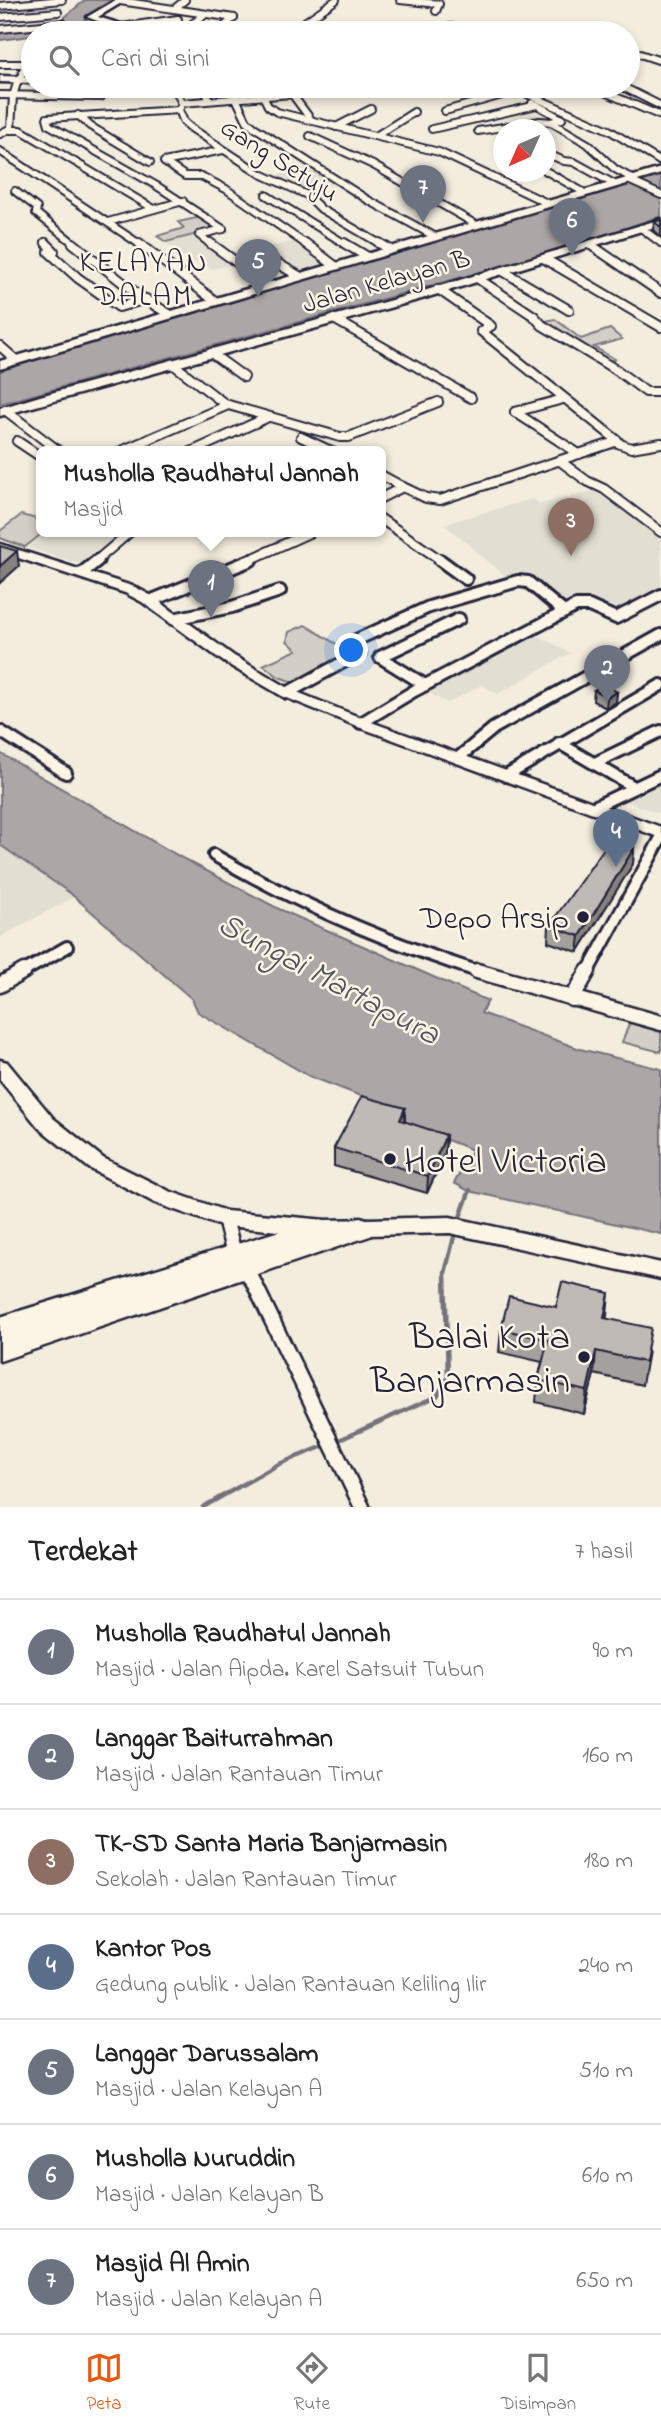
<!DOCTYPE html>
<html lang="id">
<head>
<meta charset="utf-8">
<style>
	:root { --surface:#fff; --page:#f6f6f6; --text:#222; --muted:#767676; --line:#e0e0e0; --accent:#ea580c }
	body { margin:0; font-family:"Indie Flower",sans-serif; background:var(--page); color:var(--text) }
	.compass { position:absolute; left:493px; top:119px; width:63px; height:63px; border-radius:50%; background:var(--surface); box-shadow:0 4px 10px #0003; rotate:225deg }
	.you { position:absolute; left:352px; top:651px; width:24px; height:24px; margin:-18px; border:5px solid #fff; border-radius:50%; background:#1a73e8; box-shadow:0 0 0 10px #1a73e833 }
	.badge { display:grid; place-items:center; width:46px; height:46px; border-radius:50%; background:var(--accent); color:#fff; font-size:23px; font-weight:700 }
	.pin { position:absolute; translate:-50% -58px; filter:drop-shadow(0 2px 4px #0008) }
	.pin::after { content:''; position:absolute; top:37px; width:24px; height:21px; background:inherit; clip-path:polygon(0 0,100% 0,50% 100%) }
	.popup { position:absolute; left:36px; top:446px; width:350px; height:91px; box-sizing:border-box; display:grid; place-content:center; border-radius:10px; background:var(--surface); filter:drop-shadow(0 2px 5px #0005); font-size:23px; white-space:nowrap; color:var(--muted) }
	.popup b { font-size:26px; color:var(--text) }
	.popup::after { content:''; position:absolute; left:50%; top:100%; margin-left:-14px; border:14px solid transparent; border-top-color:var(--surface) }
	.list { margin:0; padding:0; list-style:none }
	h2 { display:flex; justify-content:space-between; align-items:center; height:91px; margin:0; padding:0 28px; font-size:30px }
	h2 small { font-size:23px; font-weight:400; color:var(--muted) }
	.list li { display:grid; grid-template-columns:46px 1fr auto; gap:21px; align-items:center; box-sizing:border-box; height:105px; padding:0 28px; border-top:2px solid var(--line) }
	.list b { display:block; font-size:26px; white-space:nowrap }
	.list p { margin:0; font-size:23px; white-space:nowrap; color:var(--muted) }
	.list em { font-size:23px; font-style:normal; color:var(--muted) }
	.icon { flex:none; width:38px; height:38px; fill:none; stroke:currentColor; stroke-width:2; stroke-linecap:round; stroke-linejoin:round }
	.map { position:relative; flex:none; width:661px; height:1507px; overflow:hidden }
	.search { position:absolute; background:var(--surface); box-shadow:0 4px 10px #0003; left:21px; right:21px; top:21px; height:77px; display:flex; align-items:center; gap:18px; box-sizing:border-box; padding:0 24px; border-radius:38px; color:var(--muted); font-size:26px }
	.sheet { height:826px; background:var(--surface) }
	nav { display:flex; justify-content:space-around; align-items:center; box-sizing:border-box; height:98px; border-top:2px solid var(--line); background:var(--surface); font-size:19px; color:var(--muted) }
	nav a { display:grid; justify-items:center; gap:4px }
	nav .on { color:var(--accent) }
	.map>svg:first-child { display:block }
	.built { fill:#e3ded2 }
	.green { fill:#d4cfc6; stroke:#7b7880; stroke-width:2 }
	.water { fill:#aca7a6; stroke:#75727b; stroke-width:2 }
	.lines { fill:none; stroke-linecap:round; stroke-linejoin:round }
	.stream { stroke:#75727b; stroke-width:4.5 }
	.street-far3-casing { stroke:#22223b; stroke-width:10 }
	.street-far2-casing { stroke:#22223b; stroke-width:12 }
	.street-far1-casing { stroke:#22223b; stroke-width:16 }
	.street-casing { stroke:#22223b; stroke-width:19 }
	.secondary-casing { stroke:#22223b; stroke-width:5 }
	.highway-casing { stroke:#22223b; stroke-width:5 }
	.street-far3 { stroke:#fcf5e5; stroke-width:6 }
	.street-far2 { stroke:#fcf5e5; stroke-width:8 }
	.street-far1 { stroke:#fcf5e5; stroke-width:10 }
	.street { stroke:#fcf5e5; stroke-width:14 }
	.secondary { fill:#fcf5e5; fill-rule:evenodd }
	.highway { fill:#fcf5e5; fill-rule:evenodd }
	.wall { fill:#a4a09d; stroke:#22223b; stroke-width:2 }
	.shaded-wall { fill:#86827f; stroke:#22223b; stroke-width:2 }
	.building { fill:#bfbab6; stroke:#22223b; stroke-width:2 }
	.poi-dot { fill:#22223b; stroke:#fcf5e5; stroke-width:2.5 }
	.labels { text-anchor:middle; stroke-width:5; stroke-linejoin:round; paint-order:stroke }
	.far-street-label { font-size:26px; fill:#22223b; stroke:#fcf5e5 }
	.far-quarter-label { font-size:30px; letter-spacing:2px; fill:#22223b; stroke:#fcf5e5 }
	.poi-label { font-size:32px; fill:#22223b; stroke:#fcf5e5; text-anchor:end }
	.water-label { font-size:33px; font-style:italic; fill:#525160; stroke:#fcf5e5 }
	.near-poi-label { font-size:38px; fill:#22223b; stroke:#fcf5e5; text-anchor:start }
</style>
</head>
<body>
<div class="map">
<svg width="661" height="1507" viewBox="0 0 661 1507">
	<rect width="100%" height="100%" fill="#f3edde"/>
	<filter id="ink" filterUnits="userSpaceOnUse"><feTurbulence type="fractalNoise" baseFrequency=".0143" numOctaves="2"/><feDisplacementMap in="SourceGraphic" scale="14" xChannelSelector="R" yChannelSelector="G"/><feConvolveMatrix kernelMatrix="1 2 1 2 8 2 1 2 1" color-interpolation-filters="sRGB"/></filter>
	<g filter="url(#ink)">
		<g class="built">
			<path d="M313,166L341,183L301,192L268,177Z"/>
			<path d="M199,234L239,263L211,269L201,262L193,263L166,243Z"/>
			<path d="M297,240L332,266L299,274L258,251Z"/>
			<path d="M601,489L661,534V591L611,616L587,600L562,607L529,578L510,580L444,524L532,499L540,504Z"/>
			<path d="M46,532H95L114,538L84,565L28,548Z"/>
			<path d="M532,632L570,653L498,694L482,685L448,703L424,690Z"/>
			<path d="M661,782V814L619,799Z"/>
			<path d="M0,844L76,896L0,937Z"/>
		</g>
		<g class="green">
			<path d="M201,217L217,229L166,242L157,236L184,228L178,222Z"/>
			<path d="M555,319L581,339L610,329L622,339L594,347L615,359L608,362L541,322Z"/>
			<path d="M21,515L41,520V532H44L25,547L0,538V531Z"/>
			<path d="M305,625L353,654L301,685L279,677L263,665L297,650L287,641L289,632Z"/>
			<path d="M630,1022L661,1030V1052L622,1042Z"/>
		</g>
		<g class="water">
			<path d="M85,0H118L91,14L74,30L0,40V33L65,22V17Z"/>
			<path d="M661,175V216L572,247L0,404V370Z"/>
			<path d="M0,753L184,859L279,909L488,1001L481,1013L580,1049L661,1069V1234L469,1191L454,1183L473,1150L369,1110V1099L309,1076L198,1012L192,999L70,893L0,845Z"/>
		</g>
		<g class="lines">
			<g class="stream">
				<path d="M460,1217L470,1190"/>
				<path d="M337,1441L437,1396L448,1378L445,1273L455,1233"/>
				<path d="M203,1507L279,1464L329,1444"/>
			</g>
			<defs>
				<g id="street-far3">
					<path d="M400,0L439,4L436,11"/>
					<path d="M120,1L234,18"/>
					<path d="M0,6L62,0"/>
					<path d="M174,9L185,0"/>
					<path d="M0,17L58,12"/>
					<path d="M121,27L178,19"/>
					<path d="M450,27L474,29L472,33"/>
					<path d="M0,29L63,23"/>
					<path d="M381,31L402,33"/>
					<path d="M90,33L125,30"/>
					<path d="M179,33L206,14"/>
					<path d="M216,33L234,18"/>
					<path d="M289,33L336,0"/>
					<path d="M628,50L661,61"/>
					<path d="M0,64H33"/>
					<path d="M20,80L30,49"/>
					<path d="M174,86L182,103L179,110L184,122L191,128L261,174L307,195L321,209L382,245"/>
					<path d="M202,86L210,100"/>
					<path d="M230,86L247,121L254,127L368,200L434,236"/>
					<path d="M258,86L268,106L277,112L439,152L547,203"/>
					<path d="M286,86L312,121"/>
					<path d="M509,86L609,130L661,162"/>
					<path d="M590,86L661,116"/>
					<path d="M621,86L661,106"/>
					<path d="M0,95L101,97"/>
					<path d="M182,103L292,94"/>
					<path d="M537,105L562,119L551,122L588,144L615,169L633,179"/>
					<path d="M179,110L47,118L49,125L157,186L223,229"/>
					<path d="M445,111L520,90"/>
					<path d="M78,115L90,126L150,162"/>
					<path d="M336,127L371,109"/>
					<path d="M432,129L537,105L532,103"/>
					<path d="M10,130H21L154,209"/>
					<path d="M478,131L540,121L551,122"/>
					<path d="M0,134L11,128L13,96L18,80"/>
					<path d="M310,136L373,165L475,224"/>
					<path d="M376,136L414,112"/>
					<path d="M223,150L164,162L185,176H201L226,189L307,245"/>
					<path d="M0,151L141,245"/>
					<path d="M546,153L564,161L574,162L614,184"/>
					<path d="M546,171L585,193"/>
					<path d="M628,180L661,195"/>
					<path d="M15,191L37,208L36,213L76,245"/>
					<path d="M266,195L347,245"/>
					<path d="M108,222L183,201"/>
					<path d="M641,228L661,243"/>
					<path d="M45,242L48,245"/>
					<path d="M212,245L199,235L223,229"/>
				</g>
				<g id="street-far2">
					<path d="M46,243L54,251L49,252L78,278L119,307L146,299"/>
					<path d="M73,243L141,297L169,314"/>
					<path d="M139,243L215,301"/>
					<path d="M210,243L268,285"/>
					<path d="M305,243L335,266"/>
					<path d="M344,243L366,256"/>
					<path d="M379,243L389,249"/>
					<path d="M591,245L661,293"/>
					<path d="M251,248L299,276"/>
					<path d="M545,259L661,327"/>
					<path d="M503,271L569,310"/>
					<path d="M477,278L534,316L542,325L618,371L646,392H661"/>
					<path d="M438,289L491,326L481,331L618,441"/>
					<path d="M334,319L471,398"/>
					<path d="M0,346L16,360"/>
					<path d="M211,353L244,377"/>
					<path d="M173,364L225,404L340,437H349L438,402"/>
					<path d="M5,410L60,452"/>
					<path d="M515,412L579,454"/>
					<path d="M515,412L563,399"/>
					<path d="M301,437L333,452"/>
					<path d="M17,441L41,457"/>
					<path d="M119,452L228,405"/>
					<path d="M191,452L266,418"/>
					<path d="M560,461L587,481L604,489L661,532"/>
					<path d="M381,475L403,487L381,498"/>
					<path d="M403,487L426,498L440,500L615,442L631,448L661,443"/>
					<path d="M381,519L442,561"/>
					<path d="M96,561L130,532"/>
					<path d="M247,561L311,532"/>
				</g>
				<g id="street-far1">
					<path d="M440,560L466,579"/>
					<path d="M82,573L98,560"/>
					<path d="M150,601L251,560"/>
					<path d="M173,619L232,607L280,591"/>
					<path d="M345,645L429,607L518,581L528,582L564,612"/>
					<path d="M425,685L380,657L459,619"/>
					<path d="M287,693L360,653L345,645"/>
					<path d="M361,723L414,691L576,606H589L616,618L661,595"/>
					<path d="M0,731L66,773"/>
					<path d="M559,743L634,787"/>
					<path d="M458,758L494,728L661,635"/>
					<path d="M595,763L661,731"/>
					<path d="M506,776L661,685"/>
					<path d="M594,807L661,775"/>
					<path d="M214,855C299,905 389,943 483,973"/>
					<path d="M21,973L67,947"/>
					<path d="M587,973L661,838"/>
				</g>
				<g id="street">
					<path d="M477,971L661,1023"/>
					<path d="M0,985L24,971"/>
					<path d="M572,999L588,971"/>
					<path d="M225,1219L236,1261L253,1281L362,1507"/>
				</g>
				<g id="secondary">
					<path d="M116,0H126L98,17L124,25L131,33H122L118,29L87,17Z"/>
					<path d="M0,76L33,77V83L0,82Z"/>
					<path d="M661,168V174L0,369V361Z"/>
					<path d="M661,219V225L425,298L0,416V408L40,396L417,293Z"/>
					<path d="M0,544L135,587L152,596L234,656L292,690L374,723L661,827V838L364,729L282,696L224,662L142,602L125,593L0,552Z"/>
					<path d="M0,1060L7,1062L53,1118L103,1158L169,1191L226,1211L326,1220L450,1217L661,1263V1279L450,1233L326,1236L218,1225L155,1203L89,1168L39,1128L0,1080Z"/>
				</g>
				<path id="highway" d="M360,1217L370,1220L374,1228L370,1236L0,1361V1317L309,1222L319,1225L321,1230Z"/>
			</defs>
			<use href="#street-far3" class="street-far3-casing"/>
			<use href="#street-far2" class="street-far2-casing"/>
			<use href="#street-far1" class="street-far1-casing"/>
			<use href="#street" class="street-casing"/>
			<use href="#secondary" class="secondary-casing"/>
			<use href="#highway" class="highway-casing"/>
			<use href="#street-far3" class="street-far3"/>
			<use href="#street-far2" class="street-far2"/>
			<use href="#street-far1" class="street-far1"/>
			<use href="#street" class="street"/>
			<use href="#secondary" class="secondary"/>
			<use href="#highway" class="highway"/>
		</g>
		<g class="wall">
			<path d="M661,220V236L653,230L654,222Z"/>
			<path d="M594,690L617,692L616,702L606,708L593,701Z"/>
			<path d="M634,848L633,864L578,952L548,942L549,926Z"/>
			<path d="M405,1108V1122L446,1135L445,1153L427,1193L334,1166V1148Z"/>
			<path d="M606,1318L648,1351L642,1385L594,1374L584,1414L536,1402L538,1380L542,1362L499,1352L501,1329Z"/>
		</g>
		<g class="shaded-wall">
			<path d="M17,551L19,566L0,583V566Z"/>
			<path d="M617,692L616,702L606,708L607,697Z"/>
			<path d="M634,848L633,864L578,952L580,936Z"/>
			<path d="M405,1108L404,1125L400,1120Z"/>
			<path d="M446,1135L445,1153L427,1193L428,1176Z"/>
			<path d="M609,1293L607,1316L601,1341L604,1318Z"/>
			<path d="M596,1351L594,1374L584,1414L587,1391Z"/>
		</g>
		<g class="building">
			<path d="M661,220V227L654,222Z"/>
			<path d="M0,546L17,551L0,566Z"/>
			<path d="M604,684L617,692L607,697L594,690Z"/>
			<path d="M610,840L634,848L580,936L549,926Z"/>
			<path d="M362,1096L405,1108L400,1120L446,1135L428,1176L334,1148Z"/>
			<path d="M562,1282L609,1293L604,1318L651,1328L645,1362L596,1351L587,1391L538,1380L548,1340L501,1329L509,1296L556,1307Z"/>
		</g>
	</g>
	<g class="poi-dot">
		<circle cx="583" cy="917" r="7"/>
		<circle cx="390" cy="1159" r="7"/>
		<circle cx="584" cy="1357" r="7"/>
	</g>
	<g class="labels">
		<g class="far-street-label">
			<text transform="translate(280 159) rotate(32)" y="9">Gang Setuju</text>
			<text transform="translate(386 280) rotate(-16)" y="9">Jalan Kelayan B</text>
		</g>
		<g class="far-quarter-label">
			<text x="144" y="271">KELAYAN<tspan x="144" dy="34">DALAM</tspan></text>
		</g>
		<g class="poi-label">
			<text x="569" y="928">Depo Arsip</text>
		</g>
		<g class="water-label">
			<text transform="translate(330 977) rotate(28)" y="12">Sungai Martapura</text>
		</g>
		<g class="near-poi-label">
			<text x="404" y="1172">Hotel Victoria</text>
			<text x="570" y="1348" text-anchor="end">Balai Kota<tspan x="570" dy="44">Banjarmasin</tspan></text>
		</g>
	</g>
</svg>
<svg class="compass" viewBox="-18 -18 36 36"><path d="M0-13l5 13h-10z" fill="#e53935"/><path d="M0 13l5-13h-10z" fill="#767676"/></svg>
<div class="you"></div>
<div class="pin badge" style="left:211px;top:618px;background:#6b7280">1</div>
<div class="popup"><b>Musholla Raudhatul Jannah</b>Masjid</div>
<div class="pin badge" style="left:607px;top:703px;background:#6b7280">2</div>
<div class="pin badge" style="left:571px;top:556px;background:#8d6e63">3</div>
<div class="pin badge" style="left:616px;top:867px;background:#5c6f8a">4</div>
<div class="pin badge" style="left:258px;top:297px;background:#6b7280">5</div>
<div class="pin badge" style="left:572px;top:256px;background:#6b7280">6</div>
<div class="pin badge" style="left:423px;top:223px;background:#6b7280">7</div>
<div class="search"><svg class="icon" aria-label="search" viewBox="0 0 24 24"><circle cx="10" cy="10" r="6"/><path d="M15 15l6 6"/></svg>Cari di sini</div>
</div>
<section class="sheet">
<h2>Terdekat<small>7 hasil</small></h2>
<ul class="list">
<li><span class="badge" style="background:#6b7280">1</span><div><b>Musholla Raudhatul Jannah</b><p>Masjid · Jalan Aipda. Karel Satsuit Tubun</p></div><em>90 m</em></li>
<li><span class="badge" style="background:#6b7280">2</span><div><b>Langgar Baiturrahman</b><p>Masjid · Jalan Rantauan Timur</p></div><em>160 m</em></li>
<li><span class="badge" style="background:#8d6e63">3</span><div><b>TK-SD Santa Maria Banjarmasin</b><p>Sekolah · Jalan Rantauan Timur</p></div><em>180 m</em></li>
<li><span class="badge" style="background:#5c6f8a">4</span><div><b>Kantor Pos</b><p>Gedung publik · Jalan Rantauan Keliling Ilir</p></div><em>240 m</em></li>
<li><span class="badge" style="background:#6b7280">5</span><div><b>Langgar Darussalam</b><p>Masjid · Jalan Kelayan A</p></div><em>510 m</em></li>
<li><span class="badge" style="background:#6b7280">6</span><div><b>Musholla Nuruddin</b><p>Masjid · Jalan Kelayan B</p></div><em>610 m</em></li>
<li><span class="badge" style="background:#6b7280">7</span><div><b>Masjid Al Amin</b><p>Masjid · Jalan Kelayan A</p></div><em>650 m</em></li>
</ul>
</section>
<nav>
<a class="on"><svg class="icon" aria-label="map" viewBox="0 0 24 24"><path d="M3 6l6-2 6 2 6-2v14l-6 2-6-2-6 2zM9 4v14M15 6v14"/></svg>Peta</a>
<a><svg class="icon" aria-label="directions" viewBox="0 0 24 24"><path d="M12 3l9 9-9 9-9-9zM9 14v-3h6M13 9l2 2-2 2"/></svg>Rute</a>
<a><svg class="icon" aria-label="saved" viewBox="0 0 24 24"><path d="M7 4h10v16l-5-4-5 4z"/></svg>Disimpan</a>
</nav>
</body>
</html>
